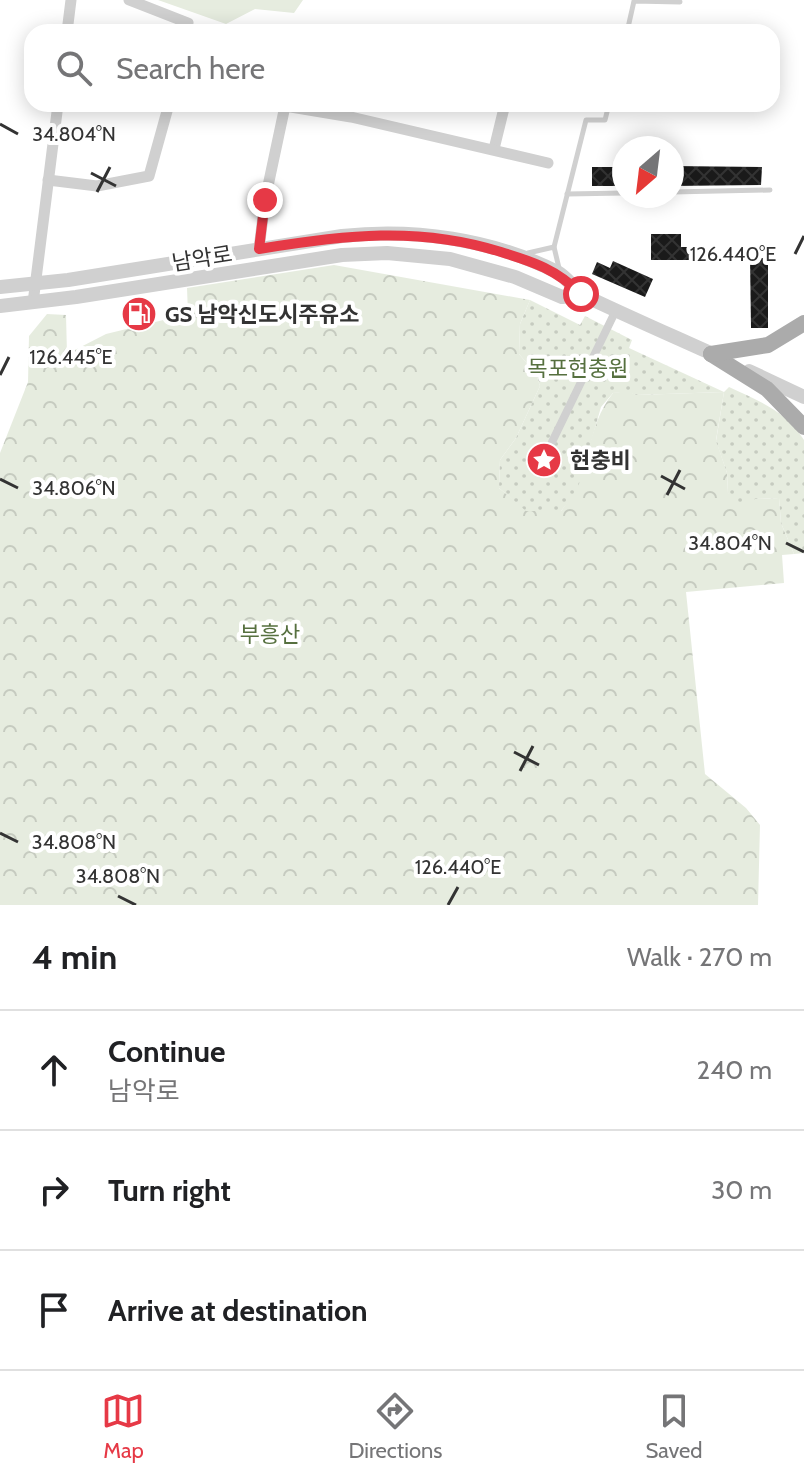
<!DOCTYPE html>
<html lang="en">
<head>
<meta charset="utf-8">
<style>
	:root { --surface:#fff; --page:#f2f2f2; --text:#202124; --muted:#757577; --line:#e0e0e0; --accent:#e63946 }
	body { margin:0; font-family:Cabin,"Noto Sans KR",sans-serif; background:var(--page); color:var(--text) }
	.compass { position:absolute; left:612px; top:136px; width:72px; height:72px; border-radius:50%; background:var(--surface); box-shadow:0 4px 20px #0003; rotate:208deg }
	.stop { position:absolute; width:24px; height:24px; margin:-18px; border:6px solid #e63946; border-radius:50%; background:#fff }
	.stop.end { background:#e63946; border-color:#fff; box-shadow:0 2px 8px #0008 }
	.list { margin:0; padding:0; list-style:none }
	h2 { display:flex; justify-content:space-between; align-items:center; height:104px; margin:0; padding:0 32px; font-size:34px }
	h2 small { font-size:26px; font-weight:400; color:var(--muted) }
	.list li { display:grid; grid-template-columns:52px 1fr auto; gap:24px; align-items:center; box-sizing:border-box; height:120px; padding:0 32px; border-top:2px solid var(--line) }
	.list b { display:block; font-size:30px; white-space:nowrap }
	.list p { margin:0; font-size:26px; white-space:nowrap; color:var(--muted) }
	.list em { font-size:26px; font-style:normal; color:var(--muted) }
	.icon { flex:none; width:44px; height:44px; fill:none; stroke:currentColor; stroke-width:2; stroke-linecap:round; stroke-linejoin:round }
	.map { position:relative; flex:none; width:804px; height:905px; overflow:hidden }
	.search { position:absolute; background:var(--surface); box-shadow:0 4px 20px #0003; left:24px; right:24px; top:24px; height:88px; display:flex; align-items:center; gap:20px; box-sizing:border-box; padding:0 28px; border-radius:24px; color:var(--muted); font-size:30px }
	.sheet { height:464px; background:var(--surface) }
	nav { display:flex; justify-content:space-around; align-items:center; box-sizing:border-box; height:112px; border-top:2px solid var(--line); background:var(--surface); font-size:22px; color:var(--muted) }
	nav a { display:grid; justify-items:center; gap:4px }
	nav .on { color:var(--accent) }
	.map>svg:first-child { display:block }
	.forest { fill:url(#forest-crowns) }
	.park { fill:url(#park-dots) }
	.pitch { fill:#e6ecdf }
	.building { fill:url(#building-cross-hatch) }
	.lines { fill:none; stroke-linecap:round; stroke-linejoin:round }
	.service { stroke:#d0d0d0; stroke-width:5 }
	.pedestrian { stroke:#d0d0d0; stroke-width:8 }
	.minor { stroke:#d0d0d0; stroke-width:11 }
	.tertiary { stroke:#d0d0d0; stroke-width:14 }
	.primary { stroke:#ababab; stroke-width:16 }
	.route { stroke:#e63946; stroke-width:10 }
	.ticks { fill:none; stroke:#333; stroke-width:3 }
	.labels { text-anchor:middle; stroke-width:8; stroke-linejoin:round; paint-order:stroke }
	.street-label { font-size:22px; fill:#333; stroke:#fff }
	.poi-label { font-size:22px; font-weight:bold; fill:#333; stroke:#fff; text-anchor:start }
	.park-label { font-size:22px; fill:#56703f; stroke:#fff }
	.ticks-label { font-size:20px; text-anchor:middle; fill:#333; stroke:#fff; stroke-width:8; stroke-linejoin:round; paint-order:stroke }
</style>
</head>
<body>
<div class="map">
<svg width="804" height="905" viewBox="0 0 804 905">
	<defs>
		<pattern id="forest-crowns" width="20" height="18" patternUnits="userSpaceOnUse" patternTransform="scale(2)"><rect width="20" height="18" fill="#e6ecdf"/><path d="M2 6a3 3 0 1 1 6 0M12 15a3 3 0 1 1 6 0" fill="none" stroke="#c6cbc0"/></pattern>
		<pattern id="park-dots" width="8" height="8" patternUnits="userSpaceOnUse" patternTransform="scale(2)"><rect width="8" height="8" fill="#e6ecdf"/><path d="M2 2h.1M6 6h.1" fill="none" stroke="#c6cbc0" stroke-width="1.8" stroke-linecap="round"/></pattern>
		<pattern id="building-cross-hatch" width="8" height="8" patternUnits="userSpaceOnUse" patternTransform="scale(2)"><rect width="8" height="8" fill="#1a1a1a"/><path d="M0 0l8 8M0 8l8-8" fill="none" stroke="#333"/></pattern>
	</defs>
	<rect width="100%" height="100%" fill="#fff"/>
	<path class="forest" d="M334,265L530,300L520,324L519,354L536,374L540,386L516,438L500,460L499,488L526,510L561,511C592,472 585,428 613,393L628,391L636,395L724,392L716,440L727,473L728,493L755,499L779,498L781,523L794,554L782,555L784,583L686,592L705,774L746,808L760,825L758,905H0V453L28,382L29,336L47,314L66,315L67,354L106,334L188,314L187,288Z"/>
	<path class="park" d="M530,300L580,325L585,316L632,340L629,348L724,392L729,387C759,401 786,411 804,440V553L794,554L781,523L779,498L755,499L743,507L728,493L727,473L716,441L724,392L636,395L628,392L613,393L601,407L577,491L561,511H526L499,488L500,460L516,438L540,386L536,374L519,354L520,324Z"/>
	<path class="pitch" d="M158,0H303L294,13L255,9L226,24Z"/>
	<g class="building">
		<path d="M672,166L762,167L761,185L672,186Z"/>
		<rect x="592" y="167" width="32" height="19"/>
		<path d="M651,234H681V247H693V260H651Z"/>
		<path d="M750,258H768V328H751Z"/>
		<path d="M613,261L653,279L645,297L592,274L597,262L610,268Z"/>
	</g>
	<g class="lines">
		<g class="service">
			<path d="M627,32L634,1L680,2"/>
			<path d="M672,192L770,190"/>
			<path d="M567,194L624,193"/>
			<path d="M554,247L586,120H605L609,104"/>
			<path d="M528,253L554,247L559,268"/>
		</g>
		<path class="pedestrian" d="M552,442L616,310"/>
		<g class="minor">
			<path d="M129,0L188,23L186,32"/>
			<path d="M67,32L71,0"/>
			<path d="M494,149L505,104"/>
			<path d="M48,180L97,186L149,176L169,104"/>
			<path d="M259,249L265,200L285,106L351,117L548,163"/>
			<path d="M33,303L58,104"/>
		</g>
		<g class="tertiary">
			<path d="M0,287L68,280L342,236C414,228 492,239 557,272C568,278 574,290 585,296C629,317 675,337 719,357"/>
			<path d="M0,306L76,297L342,255L387,253L450,259L515,277L562,297L581,294"/>
			<path d="M749,371L804,397"/>
		</g>
		<g class="primary">
			<path d="M711,354L767,389L804,427"/>
			<path d="M711,354L768,345L804,323"/>
		</g>
	</g>
	<g class="lines">
		<path class="route" d="M265,200L259,249C343,235 419,226 501,252C534,262 557,270 581,294"/>
	</g>
	<path class="ticks" d="M0,124L18,134M91,173L116,186M97,192L110,167M795,254L804,236M0,375L9,357M661,476L685,489M0,479L18,488M667,495L680,470M786,543L804,552M514,752L539,765M520,771L533,746M0,833L18,842M118,896L136,905M448,905L458,887"/>
	<defs>
		<symbol id="fuel-disc" viewBox="-11 -11 22 22"><circle r="9.5" fill="#e63946" stroke="#fff"/><path d="M-5.5-6h7V0h2V4h1.3V-2.5L3-4.5l.8-.8L6-3V5H2.5V1h-1V6h-7ZM-4.2-4.7v3.2H.2V-4.7Z" fill="#fff"/></symbol>
		<symbol id="sight-disc" viewBox="-11 -11 22 22"><circle r="9.5" fill="#e63946" stroke="#fff"/><path d="M0-6L1.8-2.2L6-1.7L2.9 1.2L3.7 5.4L0 3.3L-3.7 5.4L-2.9 1.2L-6-1.7L-1.8-2.2Z" fill="#fff"/></symbol>
	</defs>
	<g fill-rule="evenodd">
		<use href="#fuel-disc" x="119" y="294" width="40" height="40"/>
		<use href="#sight-disc" x="524" y="440" width="40" height="40"/>
	</g>
	<g class="labels">
		<g class="street-label">
			<text transform="translate(202 258) rotate(-9)" y="8">남악로</text>
		</g>
		<g class="poi-label">
			<text x="165" y="322">GS 남악신도시주유소</text>
			<text x="570" y="468">현충비</text>
		</g>
		<g class="park-label">
			<text x="578" y="376">목포현충원</text>
			<text x="270" y="642">부흥산</text>
		</g>
	</g>
	<g class="ticks-label">
		<text x="74" y="141">34.804°N</text>
		<text x="733" y="261">126.440°E</text>
		<text x="71" y="364">126.445°E</text>
		<text x="74" y="495">34.806°N</text>
		<text x="730" y="550">34.804°N</text>
		<text x="74" y="849">34.808°N</text>
		<text x="458" y="874">126.440°E</text>
		<text x="118" y="883">34.808°N</text>
	</g>
</svg>
<svg class="compass" viewBox="-18 -18 36 36"><path d="M0-13l5 13h-10z" fill="#e53935"/><path d="M0 13l5-13h-10z" fill="#757577"/></svg>
<div class="stop" style="left:581px;top:294px"></div>
<div class="stop end" style="left:265px;top:200px"></div>
<div class="search"><svg class="icon" aria-label="search" viewBox="0 0 24 24"><circle cx="10" cy="10" r="6"/><path d="M15 15l6 6"/></svg>Search here</div>
</div>
<section class="sheet">
<h2>4 min<small>Walk · 270 m</small></h2>
<ul class="list">
<li><svg class="icon" aria-label="ahead" viewBox="0 0 24 24"><path d="M12 20V5M6 11l6-6 6 6"/></svg><div><b>Continue</b><p>남악로</p></div><em>240 m</em></li>
<li><svg class="icon" aria-label="right" viewBox="0 0 24 24"><path d="M7 20v-9h11M14 6l5 5-5 5"/></svg><div><b>Turn right</b></div><em>30 m</em></li>
<li><svg class="icon" aria-label="arrive" viewBox="0 0 24 24"><path d="M6 21V4h12l-3 4 3 4H6"/></svg><div><b>Arrive at destination</b></div></li>
</ul>
</section>
<nav>
<a class="on"><svg class="icon" aria-label="map" viewBox="0 0 24 24"><path d="M3 6l6-2 6 2 6-2v14l-6 2-6-2-6 2zM9 4v14M15 6v14"/></svg>Map</a>
<a><svg class="icon" aria-label="directions" viewBox="0 0 24 24"><path d="M12 3l9 9-9 9-9-9zM9 14v-3h6M13 9l2 2-2 2"/></svg>Directions</a>
<a><svg class="icon" aria-label="saved" viewBox="0 0 24 24"><path d="M7 4h10v16l-5-4-5 4z"/></svg>Saved</a>
</nav>
</body>
</html>
